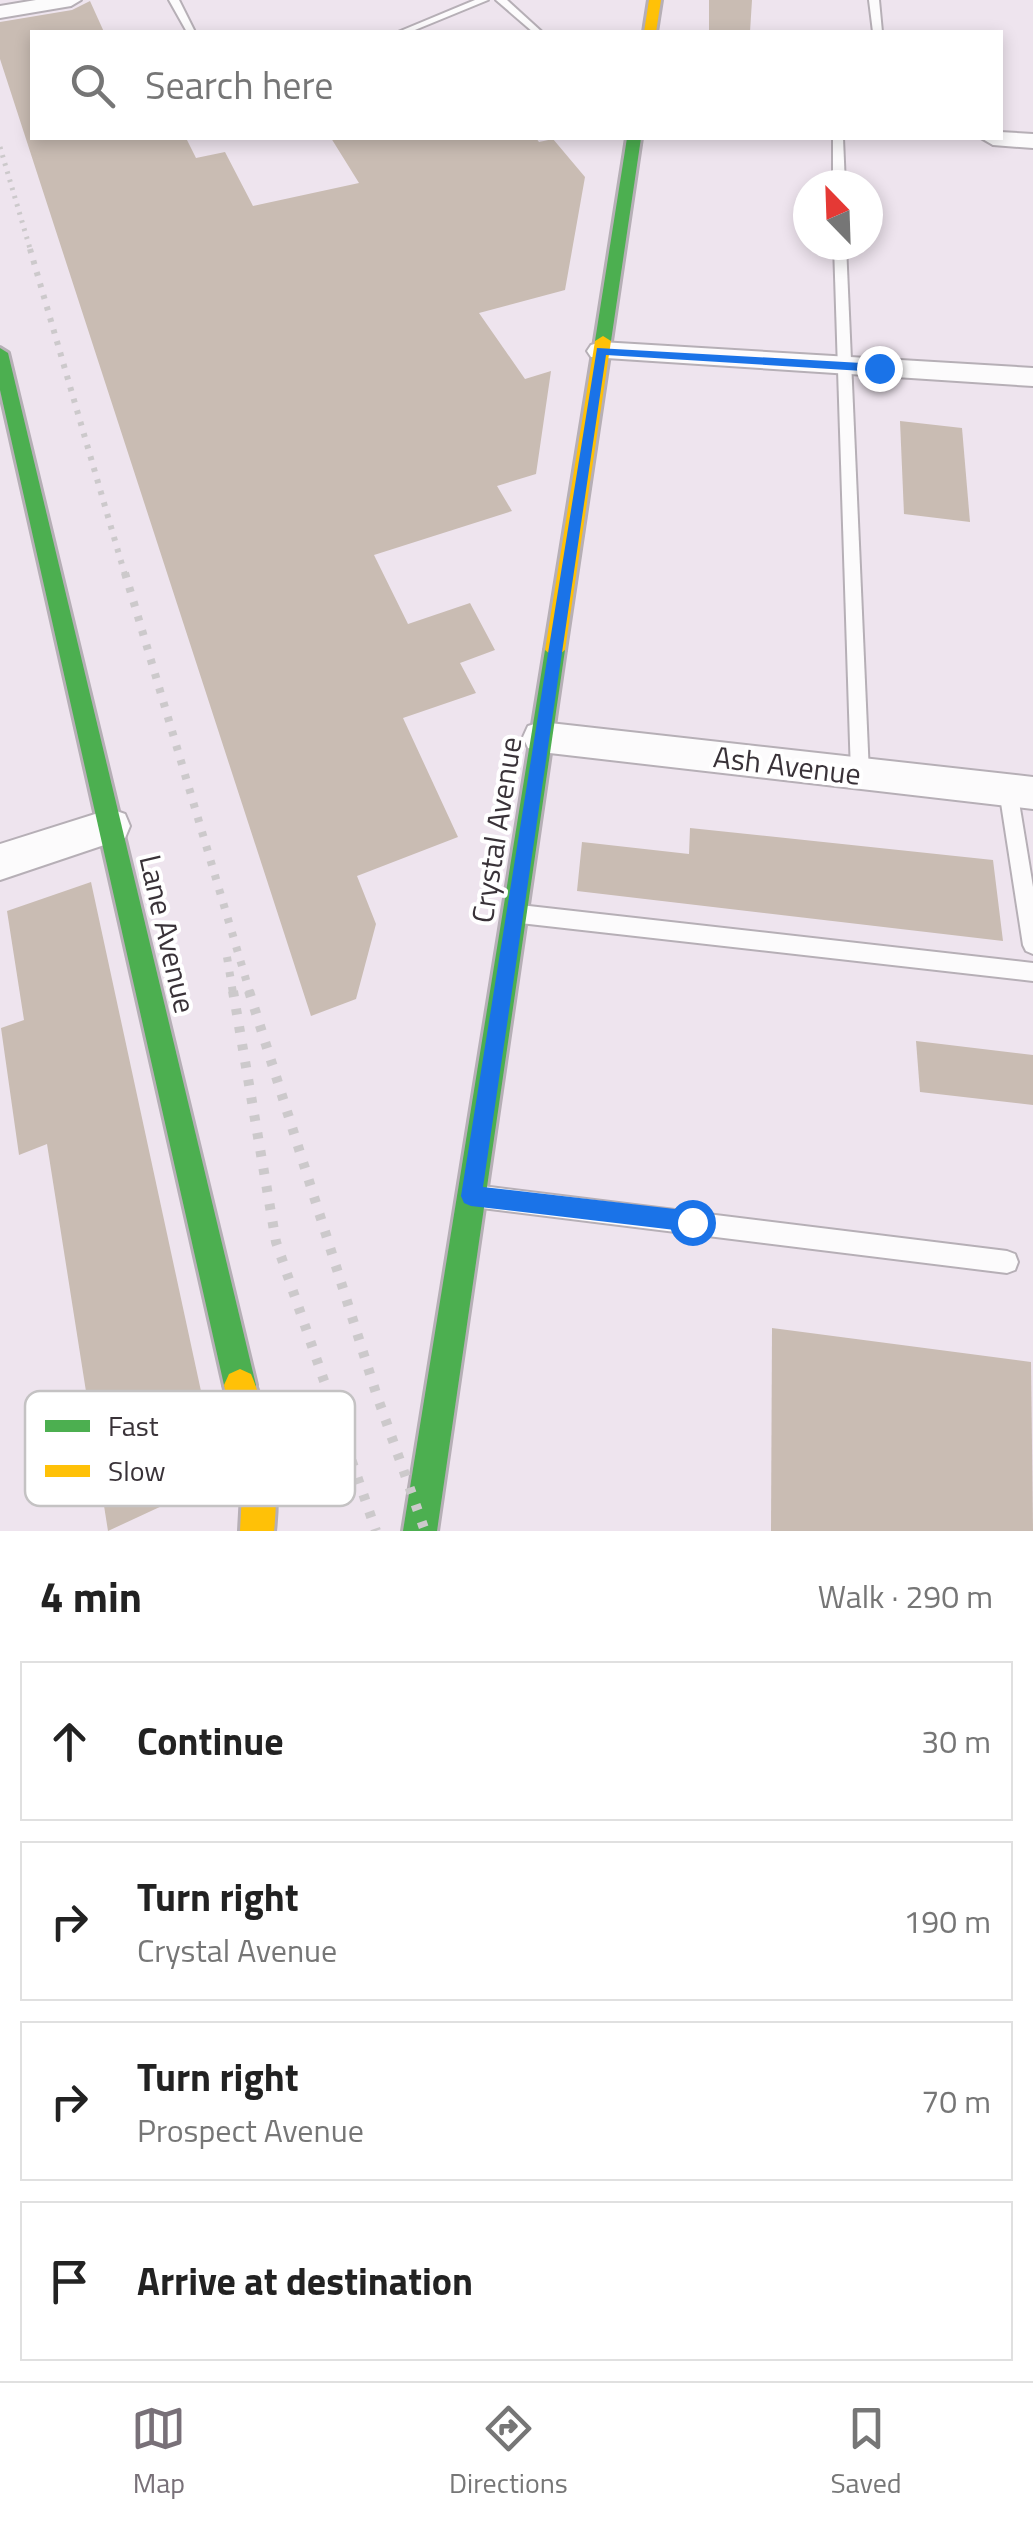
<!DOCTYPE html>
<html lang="en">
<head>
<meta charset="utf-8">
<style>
	:root { --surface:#fff; --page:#f6f6f6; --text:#222; --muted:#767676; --line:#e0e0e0; --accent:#787078 }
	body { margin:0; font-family:"Titillium Web",sans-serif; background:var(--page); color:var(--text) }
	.compass { position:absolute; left:793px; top:170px; width:90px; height:90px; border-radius:50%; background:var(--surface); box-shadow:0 5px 15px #0003; rotate:337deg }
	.stop { position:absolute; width:30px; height:30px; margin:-22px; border:8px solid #1a73e8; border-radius:50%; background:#fff }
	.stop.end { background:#1a73e8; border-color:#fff; box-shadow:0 2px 10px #0008 }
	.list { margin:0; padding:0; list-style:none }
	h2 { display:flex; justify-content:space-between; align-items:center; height:130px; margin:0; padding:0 40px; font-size:42px }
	h2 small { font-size:32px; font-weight:400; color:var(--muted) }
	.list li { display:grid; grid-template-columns:65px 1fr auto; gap:30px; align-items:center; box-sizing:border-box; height:160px; margin:0 20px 20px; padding:0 20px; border:2px solid var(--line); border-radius:0px }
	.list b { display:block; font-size:38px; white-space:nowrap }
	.list p { margin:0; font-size:32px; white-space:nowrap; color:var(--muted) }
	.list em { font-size:32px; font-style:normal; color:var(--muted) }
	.icon { flex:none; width:55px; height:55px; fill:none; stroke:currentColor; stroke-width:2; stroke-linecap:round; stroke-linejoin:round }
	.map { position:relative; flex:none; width:1033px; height:1531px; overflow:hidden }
	.search { position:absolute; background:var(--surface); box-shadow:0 5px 15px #0003; left:30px; right:30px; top:30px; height:110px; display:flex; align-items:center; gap:25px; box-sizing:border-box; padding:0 35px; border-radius:0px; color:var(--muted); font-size:38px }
	.sheet { height:850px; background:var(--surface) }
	nav { display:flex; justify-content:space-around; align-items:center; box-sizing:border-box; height:140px; border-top:2px solid var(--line); background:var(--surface); font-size:28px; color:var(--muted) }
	nav a { display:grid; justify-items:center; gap:5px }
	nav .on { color:var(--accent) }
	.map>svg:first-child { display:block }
	.building { fill:#c9bcb3 }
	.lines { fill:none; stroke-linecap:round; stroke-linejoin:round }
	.lane-casing { stroke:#b6afb6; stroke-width:4 }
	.street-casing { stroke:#b6afb6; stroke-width:4 }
	.fast-casing { stroke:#b6afb6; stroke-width:6 }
	.slow-casing { stroke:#b6afb6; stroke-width:6 }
	.lane { fill:#fcfbfc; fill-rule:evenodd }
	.street { fill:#fcfbfc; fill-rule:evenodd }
	.fast { fill:#4caf50; fill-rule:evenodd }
	.slow { fill:#ffc107; fill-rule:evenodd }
	.rail-far3 { stroke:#ccc9cb; stroke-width:5; stroke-dasharray:2.5 6; stroke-linecap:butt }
	.rail-far2 { stroke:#ccc9cb; stroke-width:6; stroke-dasharray:4 8; stroke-linecap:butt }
	.rail-far1 { stroke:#ccc9cb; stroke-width:8; stroke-dasharray:5 10; stroke-linecap:butt }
	.rail { stroke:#ccc9cb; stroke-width:10; stroke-dasharray:6 12; stroke-linecap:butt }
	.route { fill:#1a73e8 }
	.labels { text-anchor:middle; stroke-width:8; stroke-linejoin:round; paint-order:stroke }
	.street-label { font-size:30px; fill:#393238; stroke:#fff }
	.key { fill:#fff; stroke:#c4c2c3; stroke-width:2.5 }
	.key-label { font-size:28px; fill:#393238 }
</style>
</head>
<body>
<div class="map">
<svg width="1033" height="1531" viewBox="0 0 1033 1531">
	<rect width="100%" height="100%" fill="#eee4ee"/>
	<g class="building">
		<path d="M709,0H752L750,32H709Z"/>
		<path d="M90,1L104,32H32V138H186L196,158L225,152L253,206L359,183L331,138H536L539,142L553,139L585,177L565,290L479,313L525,379L551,371L536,474L497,486L512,511L374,555L408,624L470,603L495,650L460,663L476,693L403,718L458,837L357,876L376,924L356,999L311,1016L0,59V22L72,10Z"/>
		<path d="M900,421L962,428L970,522L904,514Z"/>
		<path d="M690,828L993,860L1003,941L577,891L582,842L689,854Z"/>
		<path d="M91,882L220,1479L108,1531L47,1144L19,1155L1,1028L24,1020L7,911Z"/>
		<path d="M916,1041L1033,1055V1105L920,1092Z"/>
		<path d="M772,1328L1031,1362L1033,1531H771Z"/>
	</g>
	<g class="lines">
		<defs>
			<g id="lane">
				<path d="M169,0H179L195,32H187Z"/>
				<path d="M475,0H488L410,32H398Z"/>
				<path d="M496,0H507L542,32H533Z"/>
				<path d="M869,0H879L882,32H873Z"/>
				<path d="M833,138H843L845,185H833Z"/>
				<path d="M834,245H846L869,774L866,779L860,781L854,779L851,774Z"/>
				<path d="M1008,782L1014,785L1017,790L1033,887V954L1026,951L1023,945L999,790L1002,785Z"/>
				<path d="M520,905L1033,963V981L520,923L513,920L510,914L513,908Z"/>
				<path d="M482,1186L1007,1251L1015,1254L1018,1262L1015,1270L1007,1273L482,1208L474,1205L471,1197L474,1189Z"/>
			</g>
			<g id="street">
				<path d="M36,0H81L71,6L0,18V6Z"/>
				<path d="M1000,132L1033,134V148L993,145L981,138H1000Z"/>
				<path d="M601,342L1033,368V386L591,357L587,351L591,345Z"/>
				<path d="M541,722L1033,777V809L541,752L528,748L523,737L528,726Z"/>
				<path d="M111,809L125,814L130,826L125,838L0,880V844Z"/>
			</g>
			<g id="fast">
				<path d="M627,138H641L611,341L603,346L595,341Z"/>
				<path d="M0,348L8,353L256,1385L251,1396L240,1401L229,1396L224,1385L0,390Z"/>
				<path d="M555,642L565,650L437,1531H403L545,650Z"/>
			</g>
			<g id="slow">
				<path d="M649,0H661L656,32H644Z"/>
				<path d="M603,336L611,341L565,650L555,658L545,650L595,341Z"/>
				<path d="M240,1369L251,1374C271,1422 280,1479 274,1531H240L243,1476L224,1385L229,1374Z"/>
			</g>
		</defs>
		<use href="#lane" class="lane-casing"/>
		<use href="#street" class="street-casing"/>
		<use href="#fast" class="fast-casing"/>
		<use href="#slow" class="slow-casing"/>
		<use href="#lane" class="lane"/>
		<use href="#street" class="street"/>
		<use href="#fast" class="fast"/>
		<use href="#slow" class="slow"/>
		<path class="rail-far3" d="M0,147L31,252"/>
		<path class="rail-far2" d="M30,249L125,575"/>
		<g class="rail-far1">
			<path d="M125,573L250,993"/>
			<path d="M227,957L233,993"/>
		</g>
		<g class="rail">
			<path d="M233,991L276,1242L376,1531"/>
			<path d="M249,991L376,1393L425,1531"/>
		</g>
	</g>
	<path class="route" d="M597,348L879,364L885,368L879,372L606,355L483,1187L692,1211L699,1214L702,1222L699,1229L692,1232L471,1206L464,1203L461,1196Z"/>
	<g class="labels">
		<g class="street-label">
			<text transform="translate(787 766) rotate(7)" y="10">Ash Avenue</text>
			<text transform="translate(497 830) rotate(-81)" y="10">Crystal Avenue</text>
			<text transform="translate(167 934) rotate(77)" y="10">Lane Avenue</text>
		</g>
	</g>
	<rect x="25" y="1391" width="330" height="115" rx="15" class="key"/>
	<rect x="45" y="1420" width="45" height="12" fill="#4caf50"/>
	<rect x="45" y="1465" width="45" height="12" fill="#ffc107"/>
	<g class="key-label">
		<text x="108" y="1436">Fast</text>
		<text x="108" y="1481">Slow</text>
	</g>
</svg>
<svg class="compass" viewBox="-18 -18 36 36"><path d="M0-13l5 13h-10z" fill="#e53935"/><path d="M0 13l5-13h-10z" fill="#767676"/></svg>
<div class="stop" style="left:692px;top:1222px"></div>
<div class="stop end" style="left:879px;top:368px"></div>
<div class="search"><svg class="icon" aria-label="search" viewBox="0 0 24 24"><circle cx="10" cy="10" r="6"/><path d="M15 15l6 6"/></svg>Search here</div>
</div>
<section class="sheet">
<h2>4 min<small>Walk · 290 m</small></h2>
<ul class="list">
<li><svg class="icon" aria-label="ahead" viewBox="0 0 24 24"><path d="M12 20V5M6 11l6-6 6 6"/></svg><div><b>Continue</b></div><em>30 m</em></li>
<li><svg class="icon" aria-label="right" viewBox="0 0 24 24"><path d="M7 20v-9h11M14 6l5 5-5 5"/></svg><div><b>Turn right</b><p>Crystal Avenue</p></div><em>190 m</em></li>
<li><svg class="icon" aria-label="right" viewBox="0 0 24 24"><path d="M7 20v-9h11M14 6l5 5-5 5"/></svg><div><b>Turn right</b><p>Prospect Avenue</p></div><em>70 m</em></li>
<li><svg class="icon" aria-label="arrive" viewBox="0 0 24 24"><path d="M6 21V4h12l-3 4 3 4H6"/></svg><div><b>Arrive at destination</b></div></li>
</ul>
</section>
<nav>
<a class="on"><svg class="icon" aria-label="map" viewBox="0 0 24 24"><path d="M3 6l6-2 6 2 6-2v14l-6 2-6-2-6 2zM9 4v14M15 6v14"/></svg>Map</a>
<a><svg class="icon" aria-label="directions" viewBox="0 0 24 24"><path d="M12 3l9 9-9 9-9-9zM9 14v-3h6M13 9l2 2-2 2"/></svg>Directions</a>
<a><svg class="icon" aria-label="saved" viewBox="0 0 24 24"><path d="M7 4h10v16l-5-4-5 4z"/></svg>Saved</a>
</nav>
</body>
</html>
